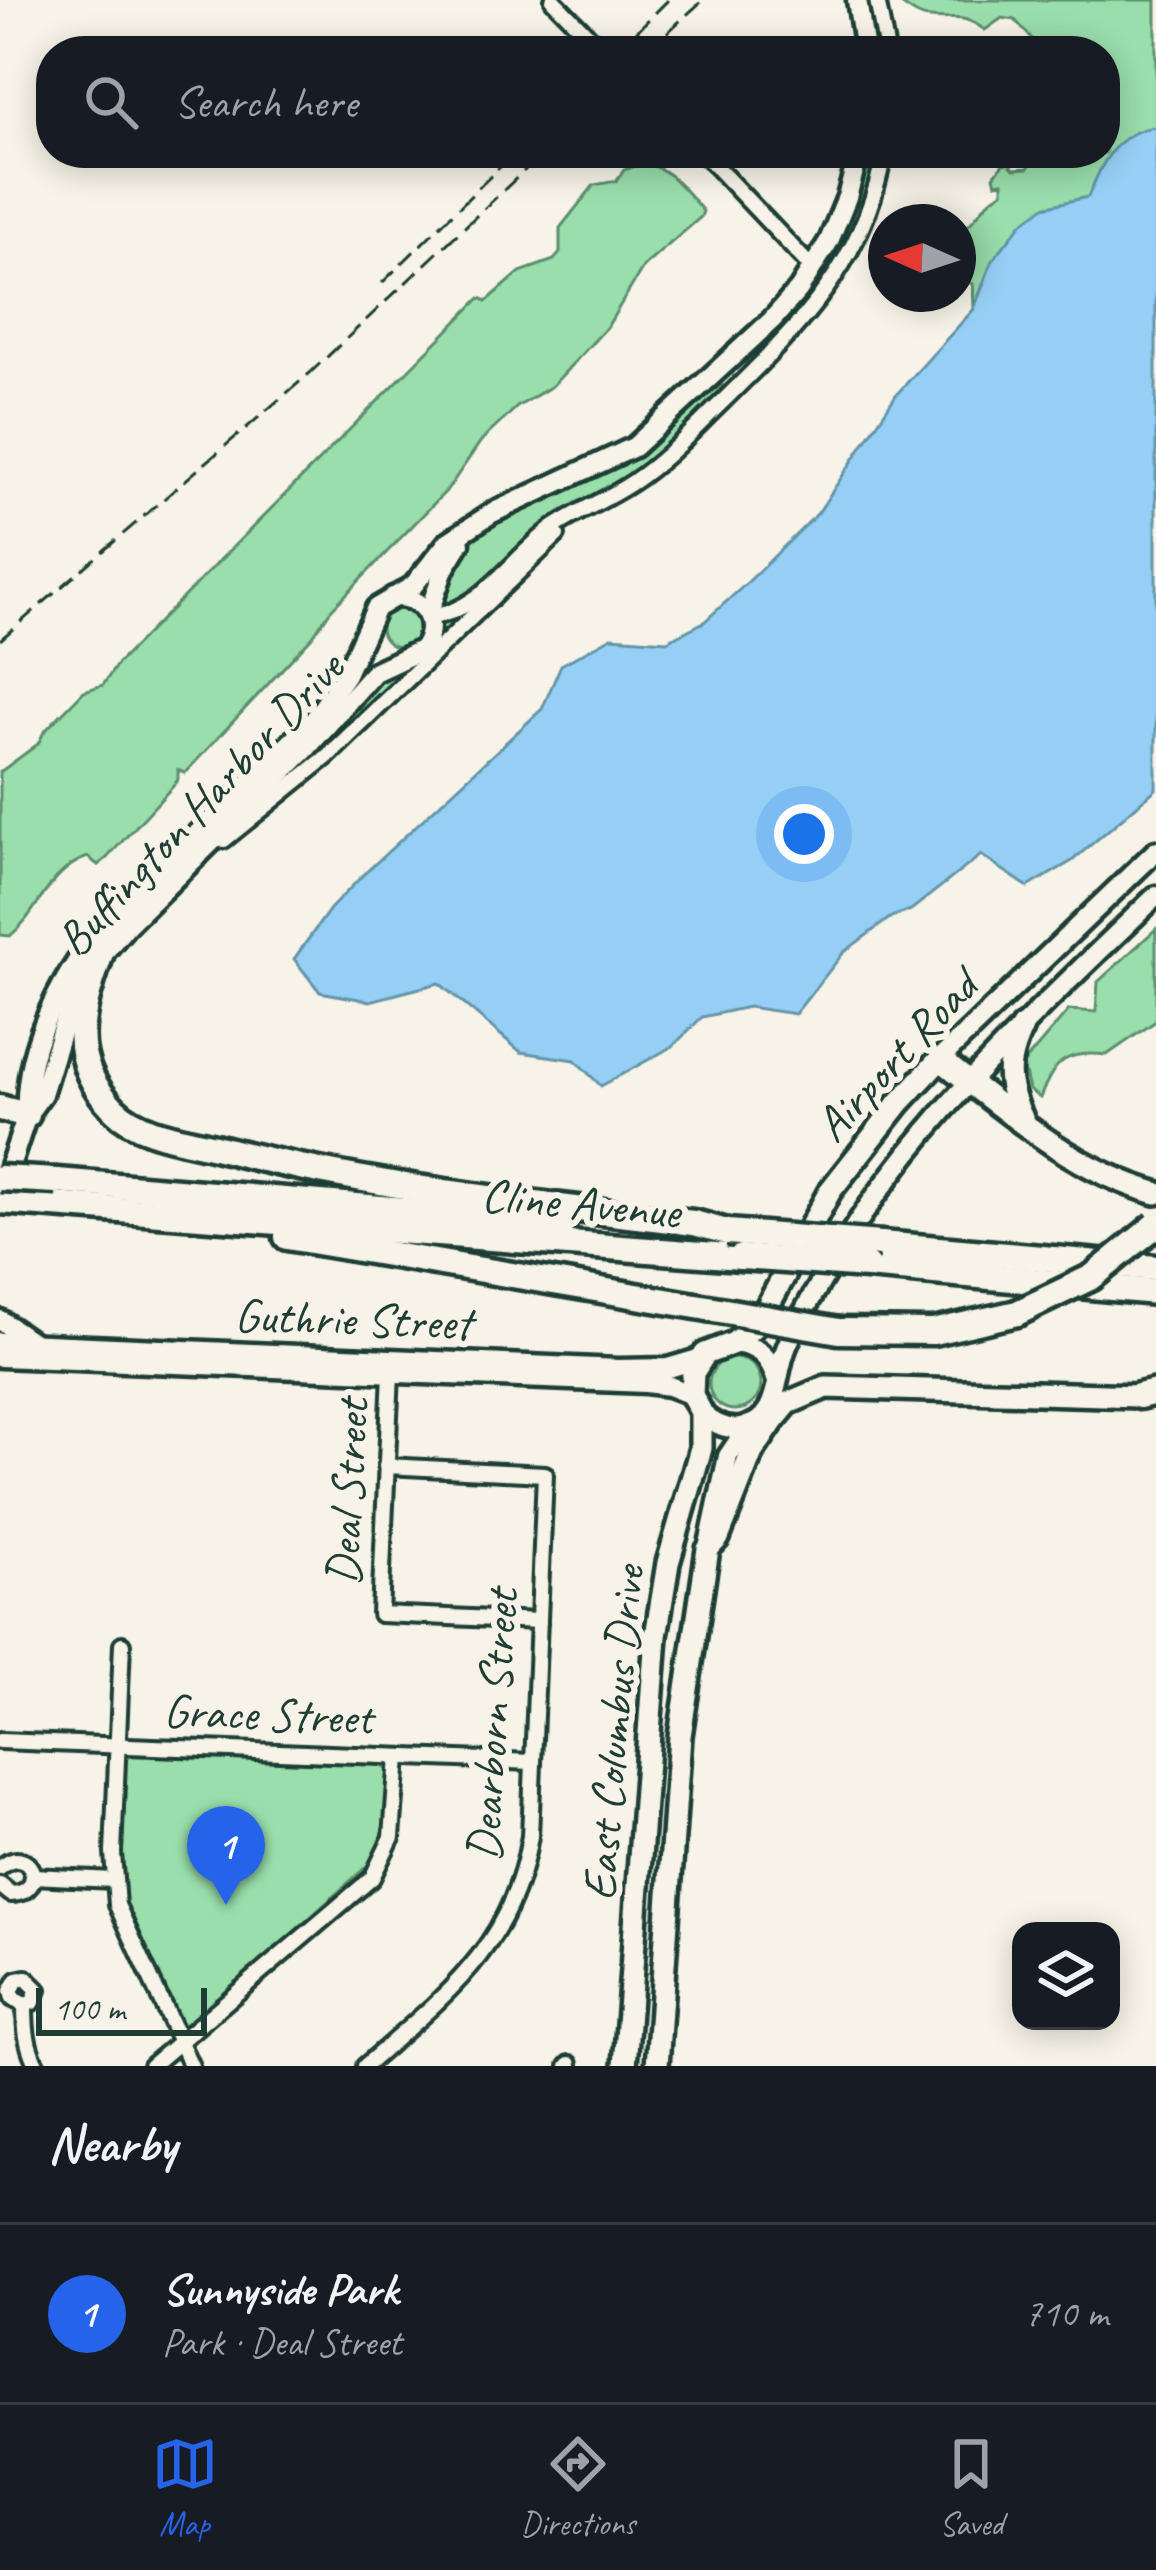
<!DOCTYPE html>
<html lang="en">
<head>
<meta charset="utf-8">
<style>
	:root { --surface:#171b24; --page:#242831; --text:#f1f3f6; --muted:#9ea1a6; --line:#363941; --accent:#2563eb }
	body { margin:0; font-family:Caveat,sans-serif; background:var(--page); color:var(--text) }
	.controls { position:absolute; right:36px; bottom:36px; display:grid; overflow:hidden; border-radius:24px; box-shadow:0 6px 30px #0003 }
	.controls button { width:108px; height:108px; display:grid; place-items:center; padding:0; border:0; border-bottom:3px solid var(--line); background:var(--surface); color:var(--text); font:60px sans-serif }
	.compass { position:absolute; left:868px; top:204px; width:108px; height:108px; border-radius:50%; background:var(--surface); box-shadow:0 6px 30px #0003; rotate:273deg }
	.scale { position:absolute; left:36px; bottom:30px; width:171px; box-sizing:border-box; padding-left:12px; border:6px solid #1f3d34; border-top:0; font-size:33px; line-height:42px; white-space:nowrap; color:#1f3d34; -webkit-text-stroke:9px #f7f3e8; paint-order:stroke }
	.you { position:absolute; left:804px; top:834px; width:42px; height:42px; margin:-30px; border:9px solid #fff; border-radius:50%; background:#1a73e8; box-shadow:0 0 0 18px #1a73e833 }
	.badge { display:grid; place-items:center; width:78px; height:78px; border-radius:50%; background:var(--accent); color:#fff; font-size:39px; font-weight:700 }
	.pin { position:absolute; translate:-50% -99px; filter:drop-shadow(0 3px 6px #0008) }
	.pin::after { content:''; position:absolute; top:63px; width:42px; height:36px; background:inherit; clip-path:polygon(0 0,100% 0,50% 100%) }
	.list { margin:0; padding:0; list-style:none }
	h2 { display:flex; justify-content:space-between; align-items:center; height:156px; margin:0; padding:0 48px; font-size:51px }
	h2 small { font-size:39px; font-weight:400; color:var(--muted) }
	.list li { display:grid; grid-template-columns:78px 1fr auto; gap:36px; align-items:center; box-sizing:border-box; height:180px; padding:0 48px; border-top:3px solid var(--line) }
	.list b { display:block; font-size:45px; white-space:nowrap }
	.list p { margin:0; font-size:39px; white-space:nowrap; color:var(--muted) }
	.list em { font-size:39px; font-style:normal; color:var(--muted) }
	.icon { flex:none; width:66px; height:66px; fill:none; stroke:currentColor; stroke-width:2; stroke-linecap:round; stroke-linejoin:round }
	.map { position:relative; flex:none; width:1156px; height:2066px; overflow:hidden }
	.search { position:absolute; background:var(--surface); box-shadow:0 6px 30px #0003; left:36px; right:36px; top:36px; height:132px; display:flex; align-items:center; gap:30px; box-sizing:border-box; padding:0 42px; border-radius:48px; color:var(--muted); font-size:45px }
	.sheet { height:336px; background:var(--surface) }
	nav { display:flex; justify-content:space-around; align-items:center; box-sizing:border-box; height:168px; border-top:3px solid var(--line); background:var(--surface); font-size:33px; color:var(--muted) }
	nav a { display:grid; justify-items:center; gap:6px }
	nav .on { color:var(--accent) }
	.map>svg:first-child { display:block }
	.green { fill:#99deab; stroke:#5c8e70; stroke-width:3 }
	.water { fill:#96cff5; stroke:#6695a8; stroke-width:3 }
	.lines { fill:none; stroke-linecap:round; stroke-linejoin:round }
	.street-casing { stroke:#1f3d34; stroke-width:22 }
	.secondary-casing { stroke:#1f3d34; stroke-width:27 }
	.primary-casing { stroke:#1f3d34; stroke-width:30 }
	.highway-casing { stroke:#1f3d34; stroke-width:33 }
	.street { stroke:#f7f3e8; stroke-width:14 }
	.secondary { stroke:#f7f3e8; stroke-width:18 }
	.primary { stroke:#f7f3e8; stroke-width:21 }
	.highway { stroke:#f7f3e8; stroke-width:24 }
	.rail { stroke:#1f3d34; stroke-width:3; stroke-dasharray:18 9; stroke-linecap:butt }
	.highway-bridge-casing { stroke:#1f3d34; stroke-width:33; stroke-linecap:butt }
	.highway-bridge { stroke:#f7f3e8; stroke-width:24 }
	.labels { text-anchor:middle; stroke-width:12; stroke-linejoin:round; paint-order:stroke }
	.street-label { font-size:48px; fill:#1f3d34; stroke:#f7f3e8 }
</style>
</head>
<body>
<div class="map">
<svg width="1156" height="2066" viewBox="0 0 1156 2066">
	<rect width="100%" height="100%" fill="#f7f3e8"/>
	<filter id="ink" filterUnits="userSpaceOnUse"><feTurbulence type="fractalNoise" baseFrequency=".00833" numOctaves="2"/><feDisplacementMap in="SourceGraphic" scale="24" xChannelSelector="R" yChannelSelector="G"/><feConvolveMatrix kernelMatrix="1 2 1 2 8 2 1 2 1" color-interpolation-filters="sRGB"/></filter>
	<g filter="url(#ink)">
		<g class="green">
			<path d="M895,0H1156V127C1119,139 1102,163 1089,197L1044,207L992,261L974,309L973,284L958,280V235C978,220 979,206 1003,191V182L996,183L994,176L1003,164L1009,163L1014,169L1028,168L1037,153H1105V51H1043L1015,20L1002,18L985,30C960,12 957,21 930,18C918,18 906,7 895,0Z"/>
			<path d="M867,153H877C852,243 817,299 751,364L746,363V355L771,331Z"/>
			<path d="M641,164C667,163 686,192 703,211L701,217L644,266L607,327L552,386L517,407L481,441L448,489L330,611L313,636L185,773L178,770V779L174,785L106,859L98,865L88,857C48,870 39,913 10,936L0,935V772L38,744L44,732L84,691L103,685L118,663L480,298L487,301L520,272L554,260L560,253V228L594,185L616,181L624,170Z"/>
			<path d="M722,386L721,393L640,467L545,527L466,601L438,606C464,499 556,504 635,455C667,436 688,403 722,386Z"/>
			<circle cx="400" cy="628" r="19"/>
			<path d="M464,615L466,617L332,748L234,826L369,684L396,666L436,619L451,621Z"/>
			<path d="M1156,929V1021L1107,1055C1066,1050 1055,1060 1040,1098L1029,1090L1023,1064L1069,1010L1096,1012L1098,982Z"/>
			<circle cx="735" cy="1384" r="26"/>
			<path d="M132,1754L379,1764L390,1771L383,1838L369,1864L186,2030L181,2028L128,1918L121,1865L123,1763Z"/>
		</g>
		<path class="water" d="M1156,127V789L1072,861L1028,887L981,855L911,910L891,917L844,952L795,1014L748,1007L702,1017L673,1046L601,1086L575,1060L521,1052L439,983L370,1001L320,992L294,959L330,909L363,875L542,709L561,665L612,637L667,641L704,622L749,581L818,513L896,395L974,309L992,261L1022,223L1044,207L1088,197C1102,164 1115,131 1156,127Z"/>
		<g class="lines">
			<defs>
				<g id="street">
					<path d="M553,0L603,51"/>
					<path d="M877,0L887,51"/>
					<path d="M703,153L812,268"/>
					<path d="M429,617C482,612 512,557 553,528C578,511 608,499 633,482C666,460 693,430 722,402C799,326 864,265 884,153"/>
					<path d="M224,840L328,756L557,535"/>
					<path d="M391,1373L380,1614L539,1621"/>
					<path d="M122,1644L113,1853L117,1905L191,2066"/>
					<path d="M0,1741L533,1762"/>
					<path d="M0,1868C29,1841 51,1892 11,1894L0,1885"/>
					<path d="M33,1876L113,1880"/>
					<path d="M25,2005L13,1999L11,1991L17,1980L26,1978L38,1990L33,2002L25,2005C25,2028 26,2045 37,2066"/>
					<path d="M151,2066L372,1878L392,1837L398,1757"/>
					<path d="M365,2066C444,1996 513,1947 530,1836L545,1474L386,1466"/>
					<path d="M568,2066L570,2064"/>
				</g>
				<g id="secondary">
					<path d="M857,0L865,51"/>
					<path d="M428,615L444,569L460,543"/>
					<path d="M940,1059L1156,851"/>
					<path d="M27,1115C23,1045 65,968 112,917L314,720L346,674L376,608L413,586L448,542L492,513L634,447L772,320L799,289L829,241L847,197L859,153"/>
					<path d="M3,1187L27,1115L42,1094L66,1016L84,976L128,924L306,749L374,672L423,649C440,622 424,596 393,597"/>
					<path d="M0,1320L35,1344"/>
					<path d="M0,1342L618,1369L668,1368L702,1358"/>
					<path d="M734,1343C757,1346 770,1356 776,1379"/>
					<path d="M0,1357L646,1383L669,1386L692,1395"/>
					<path d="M701,1412C712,1423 725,1430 741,1428C781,1421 774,1375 787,1346C799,1316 819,1286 835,1258C919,1117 1040,1009 1156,896"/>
					<path d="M708,1549L728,1456L749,1425"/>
				</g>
				<g id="primary">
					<path d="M1022,1027C1005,1063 1005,1082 1022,1118"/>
					<path d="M625,2066L656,1636L668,1563L701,1448V1412L692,1395L693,1373L705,1354L734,1343L759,1322L830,1191L900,1102L940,1059C1006,1111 1073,1170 1156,1193"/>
					<path d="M657,2066L680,1736L708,1549L718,1538L752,1452L773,1421L788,1403L826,1387L1139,1396"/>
				</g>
				<g id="highway">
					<path d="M100,956C80,1013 66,1060 114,1109C139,1134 182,1139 215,1147C372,1189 534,1203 694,1223L727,1232"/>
					<path d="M0,1108L27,1115"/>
					<path d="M57,1181L563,1223"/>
					<path d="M0,1201L741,1257"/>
					<path d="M287,1237L708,1308"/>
					<path d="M881,1244L1156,1268"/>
					<path d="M867,1266L1156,1292"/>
					<path d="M839,1331L933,1332L1017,1313"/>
					<path d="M1139,1396L1156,1392"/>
				</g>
			</defs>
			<use href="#street" class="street-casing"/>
			<use href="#secondary" class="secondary-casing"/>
			<use href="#primary" class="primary-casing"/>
			<use href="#highway" class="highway-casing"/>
			<use href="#street" class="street"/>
			<use href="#secondary" class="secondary"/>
			<use href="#primary" class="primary"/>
			<use href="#highway" class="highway"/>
			<g class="rail">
				<path d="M617,51L668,0"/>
				<path d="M647,51L703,0"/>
				<path d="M382,283L514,153"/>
				<path d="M0,640L310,373L543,153"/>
			</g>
			<defs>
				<g id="highway-bridge">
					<path d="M0,1178L57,1181"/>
					<path d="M727,1232L881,1244"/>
					<path d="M741,1257L867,1266"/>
					<path d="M708,1308L839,1331"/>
					<path d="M1017,1313L1092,1277L1156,1225"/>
				</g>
			</defs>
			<use href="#highway-bridge" class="highway-bridge-casing"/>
			<use href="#highway-bridge" class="highway-bridge"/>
		</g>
	</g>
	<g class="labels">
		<g class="street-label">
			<text transform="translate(199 803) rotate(-47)" y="17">Buffington Harbor Drive</text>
			<text transform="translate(895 1055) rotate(-47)" y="17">Airport Road</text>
			<text transform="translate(581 1202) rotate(5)" y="17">Cline Avenue</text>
			<text transform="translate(353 1318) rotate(2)" y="17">Guthrie Street</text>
			<text transform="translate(346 1492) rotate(-87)" y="17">Deal Street</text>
			<text transform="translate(268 1713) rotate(2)" y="17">Grace Street</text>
			<text transform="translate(491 1725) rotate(-86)" y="17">Dearborn Street</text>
			<text transform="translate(612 1733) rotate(-85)" y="17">East Columbus Drive</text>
		</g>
	</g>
</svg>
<div class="controls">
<button><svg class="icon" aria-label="layers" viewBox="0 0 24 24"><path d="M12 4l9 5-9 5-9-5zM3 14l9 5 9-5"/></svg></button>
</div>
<svg class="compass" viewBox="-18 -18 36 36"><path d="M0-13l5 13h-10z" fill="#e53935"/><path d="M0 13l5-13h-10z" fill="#9ea1a6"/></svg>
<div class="scale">100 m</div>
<div class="you"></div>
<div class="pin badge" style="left:226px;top:1905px">1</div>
<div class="search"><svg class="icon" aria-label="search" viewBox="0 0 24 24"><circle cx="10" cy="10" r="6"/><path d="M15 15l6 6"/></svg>Search here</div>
</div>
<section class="sheet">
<h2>Nearby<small></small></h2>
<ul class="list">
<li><span class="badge">1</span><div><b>Sunnyside Park</b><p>Park · Deal Street</p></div><em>710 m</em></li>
</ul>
</section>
<nav>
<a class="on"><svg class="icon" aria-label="map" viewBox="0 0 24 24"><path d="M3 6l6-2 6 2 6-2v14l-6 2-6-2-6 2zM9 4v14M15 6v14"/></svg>Map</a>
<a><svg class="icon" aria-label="directions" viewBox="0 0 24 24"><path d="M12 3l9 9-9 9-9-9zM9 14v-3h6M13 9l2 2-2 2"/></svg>Directions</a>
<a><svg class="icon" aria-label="saved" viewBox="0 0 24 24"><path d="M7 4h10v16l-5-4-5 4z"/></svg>Saved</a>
</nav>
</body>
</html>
